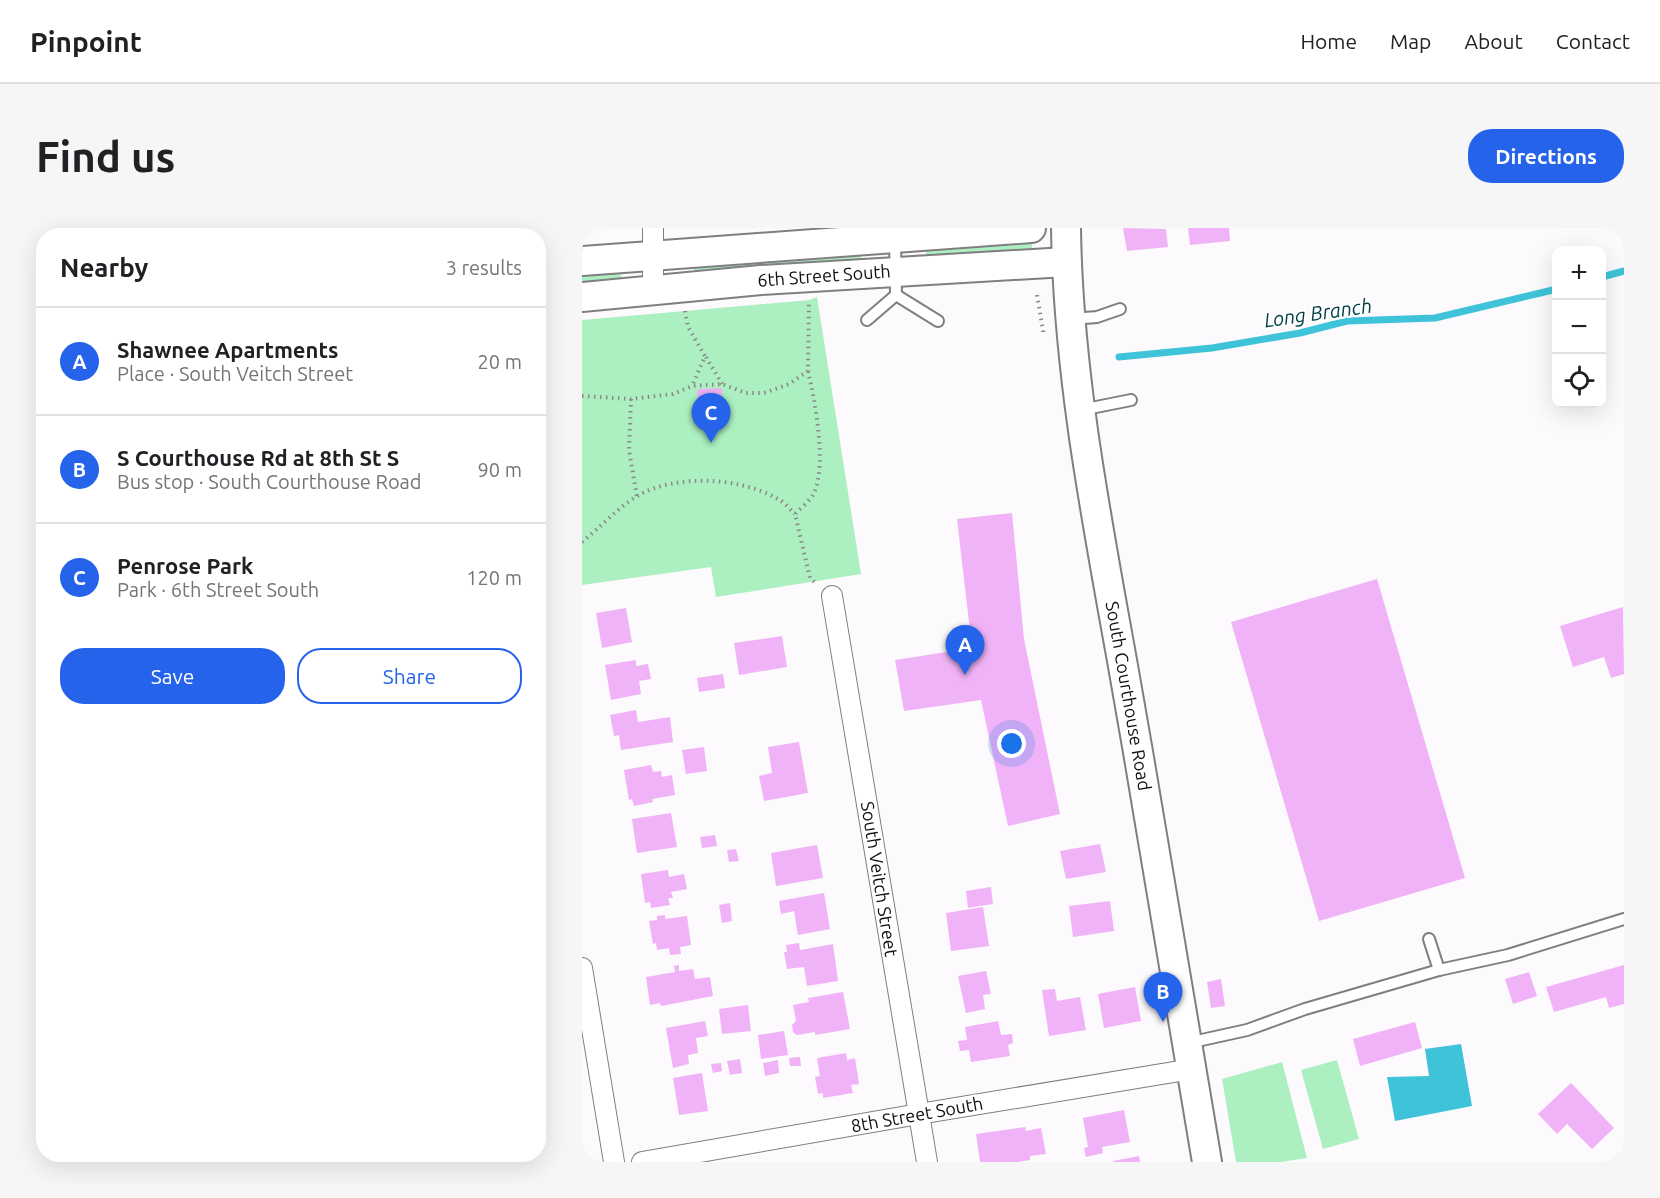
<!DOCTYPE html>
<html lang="en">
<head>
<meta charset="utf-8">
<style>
	:root { --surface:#fff; --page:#f6f6f6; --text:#202124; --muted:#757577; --line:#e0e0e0; --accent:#2563eb }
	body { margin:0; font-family:Ubuntu,sans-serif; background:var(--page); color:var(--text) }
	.controls { position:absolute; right:18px; top:18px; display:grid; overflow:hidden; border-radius:12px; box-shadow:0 6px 24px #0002 }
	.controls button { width:54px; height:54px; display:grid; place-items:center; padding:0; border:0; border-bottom:2px solid var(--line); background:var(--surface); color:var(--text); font:30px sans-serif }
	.you { position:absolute; left:430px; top:516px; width:21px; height:21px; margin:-15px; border:4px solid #fff; border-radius:50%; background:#1a73e8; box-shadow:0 0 0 9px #1a73e833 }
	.badge { display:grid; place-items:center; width:39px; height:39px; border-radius:50%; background:var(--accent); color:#fff; font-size:20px; font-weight:700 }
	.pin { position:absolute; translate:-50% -50px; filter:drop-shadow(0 2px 3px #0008) }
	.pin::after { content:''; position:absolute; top:32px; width:21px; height:18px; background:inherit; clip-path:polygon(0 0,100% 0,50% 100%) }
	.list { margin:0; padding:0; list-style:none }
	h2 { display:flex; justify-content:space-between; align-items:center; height:78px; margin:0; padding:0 24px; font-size:26px }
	h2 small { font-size:20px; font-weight:400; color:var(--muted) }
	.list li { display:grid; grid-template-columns:39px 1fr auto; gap:18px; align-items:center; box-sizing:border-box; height:108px; padding:0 24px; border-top:2px solid var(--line) }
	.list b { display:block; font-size:22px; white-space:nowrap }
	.list p { margin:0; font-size:20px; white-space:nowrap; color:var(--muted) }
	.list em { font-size:20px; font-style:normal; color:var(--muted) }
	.actions { display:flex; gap:12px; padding:18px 24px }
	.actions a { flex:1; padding:14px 0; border:2px solid var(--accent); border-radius:24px; text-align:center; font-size:21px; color:var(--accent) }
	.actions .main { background:var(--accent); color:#fff }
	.icon { flex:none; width:33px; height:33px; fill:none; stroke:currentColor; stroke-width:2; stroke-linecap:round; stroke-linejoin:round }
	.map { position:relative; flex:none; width:1042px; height:934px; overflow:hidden; border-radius:24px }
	header { display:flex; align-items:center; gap:36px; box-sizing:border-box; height:84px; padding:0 30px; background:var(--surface); border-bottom:2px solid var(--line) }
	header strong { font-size:28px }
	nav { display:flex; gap:33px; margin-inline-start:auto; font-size:21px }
	.intro { display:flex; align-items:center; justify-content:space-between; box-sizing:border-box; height:144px; padding:0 36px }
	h1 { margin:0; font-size:42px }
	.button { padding:15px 27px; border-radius:24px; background:var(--accent); color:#fff; font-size:21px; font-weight:700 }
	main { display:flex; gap:36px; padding:0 36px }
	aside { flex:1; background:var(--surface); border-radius:24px; box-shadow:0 6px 24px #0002 }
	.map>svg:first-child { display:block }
	.green { fill:#acf0c1 }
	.water { fill:#3fc3d8 }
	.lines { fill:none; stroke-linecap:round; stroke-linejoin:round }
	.stream { stroke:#3fc3d8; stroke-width:7 }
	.building { fill:#f0b3f7 }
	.lane-casing { stroke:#807e80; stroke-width:14 }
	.street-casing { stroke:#807e80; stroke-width:22 }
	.secondary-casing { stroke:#807e80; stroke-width:32 }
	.path { stroke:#8a888a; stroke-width:4; stroke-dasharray:1.5 4.5; stroke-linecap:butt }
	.lane { stroke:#fff; stroke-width:10 }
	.street { stroke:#fff; stroke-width:20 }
	.secondary { stroke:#fff; stroke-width:28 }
	.labels { text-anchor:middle; stroke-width:4.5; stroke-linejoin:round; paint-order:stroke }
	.street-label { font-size:18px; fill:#111011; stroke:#fff }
	.water-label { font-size:20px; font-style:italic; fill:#003d45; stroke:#fff }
</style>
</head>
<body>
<header>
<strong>Pinpoint</strong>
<nav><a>Home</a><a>Map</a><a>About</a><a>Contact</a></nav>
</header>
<div class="intro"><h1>Find us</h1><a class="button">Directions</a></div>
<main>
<aside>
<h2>Nearby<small>3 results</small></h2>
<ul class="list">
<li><span class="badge">A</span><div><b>Shawnee Apartments</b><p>Place · South Veitch Street</p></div><em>20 m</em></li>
<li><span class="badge">B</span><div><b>S Courthouse Rd at 8th St S</b><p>Bus stop · South Courthouse Road</p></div><em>90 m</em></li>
<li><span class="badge">C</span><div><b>Penrose Park</b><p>Park · 6th Street South</p></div><em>120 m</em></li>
</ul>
<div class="actions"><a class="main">Save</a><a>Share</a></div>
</aside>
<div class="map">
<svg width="1042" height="934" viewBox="0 0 1042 934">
	<rect width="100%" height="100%" fill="#fdfafd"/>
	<g class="green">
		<path d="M450,14V21L445,26L350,31L344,27V20Z"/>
		<path d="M279,23V32L273,36L118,46L112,42V35Z"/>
		<path d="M0,42L38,43L40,50L35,55L0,59Z"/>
		<path d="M235,69L279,346L134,369L129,339L0,357V92L227,72Z"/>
		<path d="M755,832L777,911L741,921L719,842Z"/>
		<path d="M700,834L725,930L699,934H654L640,851Z"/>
	</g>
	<path class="water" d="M879,816L890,878L813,893L805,849L847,848L843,821Z"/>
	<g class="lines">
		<g class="stream">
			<path d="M1020,49L1042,43"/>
			<path d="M537,129L630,120L718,105L765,93L853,90L975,61"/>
		</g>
	</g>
	<g class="building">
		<path d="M541,0L584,1L586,19L545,23Z"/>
		<path d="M606,0H647L648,13L608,17Z"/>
		<path d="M140,160V184H116L115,161Z"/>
		<path d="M430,285L442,411L478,586L426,598L399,472L322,483L313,432L390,420L375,291Z"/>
		<path d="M795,351L883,650L737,693L649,394Z"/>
		<path d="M1041,379L1042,446L1029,450L1022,429L991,439L978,398Z"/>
		<path d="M44,380L50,414L20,420L14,385Z"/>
		<path d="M200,408L205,439L157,447L152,415Z"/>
		<path d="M54,432V438L66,436L69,451L57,453L59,466L29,472L23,437Z"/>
		<path d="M141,446L143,460L117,464L115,450Z"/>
		<path d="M54,482L56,494L88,489L91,514L39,522L37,507L32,508L28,487Z"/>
		<path d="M217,514L226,565L182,573L177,548L190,545L186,519Z"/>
		<path d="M122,519L125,543L104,546L100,522Z"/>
		<path d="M69,537L71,544L79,543L80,549L90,547L93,567L70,571L71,574L52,578L50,571L47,572L42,542Z"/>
		<path d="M89,585L95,619L55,625L50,591Z"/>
		<path d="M133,607L135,618L120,620L118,609Z"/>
		<path d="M518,616L524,644L484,651L478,623Z"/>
		<path d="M235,617L241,650L194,658L189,625Z"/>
		<path d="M154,621L157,633L147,634L145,622Z"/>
		<path d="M86,642L87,649L102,646L105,661L89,664L91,670H86L88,677L69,680L68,674L63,675L59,646Z"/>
		<path d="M409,659L411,676L386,680L384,663Z"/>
		<path d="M242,665L248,701L216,707L212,683L199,686L197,673Z"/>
		<path d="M528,673L532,703L491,709L487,678Z"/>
		<path d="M148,675L150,693L140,695L137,677Z"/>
		<path d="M401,679L407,718L369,723L364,685Z"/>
		<path d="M83,687V691L105,688L109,717L98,719L99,726L88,727L87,720L75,722L74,715L71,716L67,693L75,692V688Z"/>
		<path d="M217,715L218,722L251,716L256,753L225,758L222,739L205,741L202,724H205L204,717Z"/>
		<path d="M97,737V743L111,741L113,751L128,749L131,768L79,778L78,775L68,777L64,749L93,744L92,738Z"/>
		<path d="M1042,737V776L1027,780L1024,769L972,784L964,759Z"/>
		<path d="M404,743L409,766L401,767L403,781L384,785L376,748Z"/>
		<path d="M947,744L955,768L931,776L923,751Z"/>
		<path d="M639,751L643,778L629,780L625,754Z"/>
		<path d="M553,759L559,793L522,800L516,766Z"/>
		<path d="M473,761L475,773L498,769L504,802L467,808L460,762Z"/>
		<path d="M261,764L268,801L233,807V804L215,807L211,804L210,797L214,793L211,777L227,774L226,770Z"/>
		<path d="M166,777L169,803L140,806L137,781Z"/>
		<path d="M123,793L126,808L114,810L116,825L106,827L107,836L91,840L84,800Z"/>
		<path d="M416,793L419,807L430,806L431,815L426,817L428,828L389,834L387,822L378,823L376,813L385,812L383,799Z"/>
		<path d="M833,794L840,820L778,838L771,811Z"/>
		<path d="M202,803L206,827L179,831L176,807Z"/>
		<path d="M264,825L265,832L273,830L277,856L269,857L271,865L241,870V865L236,866L233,849L238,848L235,830Z"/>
		<path d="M218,829L219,838H208L207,830Z"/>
		<path d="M158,831L160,845L148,847L145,833Z"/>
		<path d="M196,832L197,845L183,848L181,835Z"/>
		<path d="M139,835L140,843L131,845L129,836Z"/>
		<path d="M120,845L126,883L97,887L91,850Z"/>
		<path d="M989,855L1032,900L1010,921L985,896L975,906L956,886Z"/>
		<path d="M542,882L548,914L520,919L521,925L504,929L502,920L506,919L501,890Z"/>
		<path d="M443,899L444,903L459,900L464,926L448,928V932L435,934H398L394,906Z"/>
		<path d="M557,928L558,934H531V933Z"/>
	</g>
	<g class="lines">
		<defs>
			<g id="lane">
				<path d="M314,67L356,93"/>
				<path d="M489,91L515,89L538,81"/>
				<path d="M285,92L314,67L313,12"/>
				<path d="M499,182L549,172"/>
				<path d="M847,711L857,742"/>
				<path d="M606,815L665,802L723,781L857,742L926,727L1042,691"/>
			</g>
			<g id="street">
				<path d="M71,62V0"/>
				<path d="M250,368L345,934"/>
				<path d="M0,740L32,934"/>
				<path d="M60,934L337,886L610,841"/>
			</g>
			<g id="secondary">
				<path d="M484,0C486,147 515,293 541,438C570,603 598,768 625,934"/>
				<path d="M0,33L449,0"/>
				<path d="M0,69L179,52L484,34"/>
			</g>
		</defs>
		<use href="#lane" class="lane-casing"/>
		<use href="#street" class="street-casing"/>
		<use href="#secondary" class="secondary-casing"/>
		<g class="path">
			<path d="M455,67L462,108"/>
			<path d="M103,83L106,99L123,128L110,158"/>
			<path d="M124,129L140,156"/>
			<path d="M226,143C233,172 245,237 232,265C228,273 219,280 213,286L228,350L235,356"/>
			<path d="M0,168L49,171L91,166L110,158L140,156L164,165H182L207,156L226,143L227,73"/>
			<path d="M49,171L47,222L55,269"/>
			<path d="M0,314C19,299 36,279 57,267C95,246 158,249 196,271C202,274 208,281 213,286"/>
		</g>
		<use href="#lane" class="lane"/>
		<use href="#street" class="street"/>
		<use href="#secondary" class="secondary"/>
	</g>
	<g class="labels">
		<g class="street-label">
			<text transform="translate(242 48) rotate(-4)" y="6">6th Street South</text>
			<text transform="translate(546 468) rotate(80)" y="6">South Courthouse Road</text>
			<text transform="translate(297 651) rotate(81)" y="6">South Veitch Street</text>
			<text transform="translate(335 887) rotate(-10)" y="6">8th Street South</text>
		</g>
		<g class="water-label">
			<text transform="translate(736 85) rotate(-8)" y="7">Long Branch</text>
		</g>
	</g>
</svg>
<div class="controls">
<button>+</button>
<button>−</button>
<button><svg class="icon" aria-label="locate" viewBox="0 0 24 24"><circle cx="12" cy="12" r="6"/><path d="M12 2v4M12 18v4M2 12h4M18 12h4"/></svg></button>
</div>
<div class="you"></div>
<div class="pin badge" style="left:383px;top:447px">A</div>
<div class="pin badge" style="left:581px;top:794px">B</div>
<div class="pin badge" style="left:129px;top:215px">C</div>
</div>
</main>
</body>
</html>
